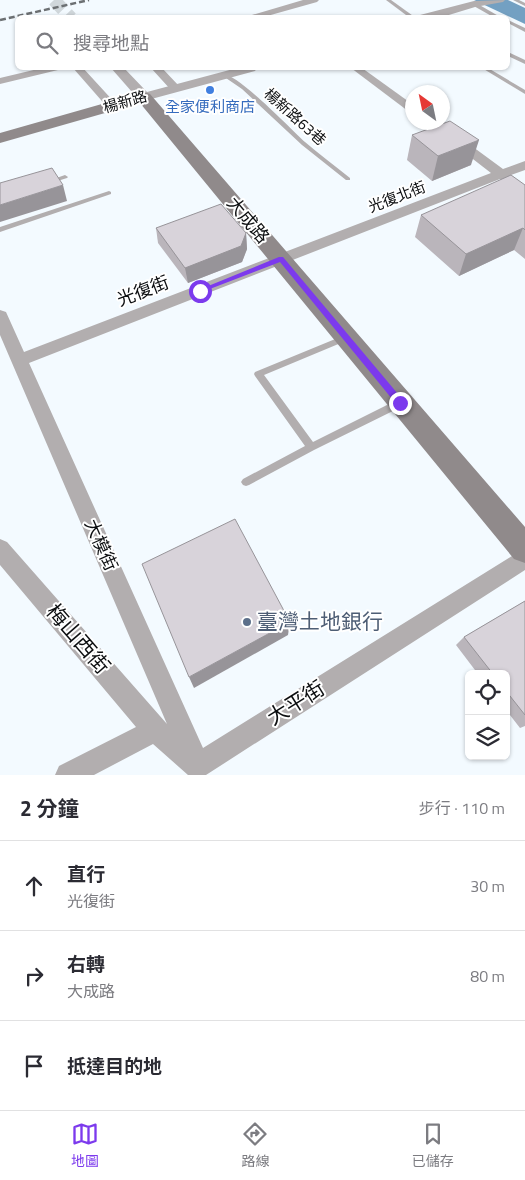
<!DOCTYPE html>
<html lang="zh-TW">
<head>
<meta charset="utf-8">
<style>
	:root { --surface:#fff; --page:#f2f2f3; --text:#2b2b33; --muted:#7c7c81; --line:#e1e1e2; --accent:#7c3aed }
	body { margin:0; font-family:"Titillium Web","Noto Sans TC",sans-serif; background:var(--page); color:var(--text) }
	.controls { position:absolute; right:15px; bottom:15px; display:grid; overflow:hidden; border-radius:8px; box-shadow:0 1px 4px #0004 }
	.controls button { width:45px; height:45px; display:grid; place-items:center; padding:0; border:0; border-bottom:1px solid var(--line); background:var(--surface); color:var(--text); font:25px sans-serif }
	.compass { position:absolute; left:405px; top:85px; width:45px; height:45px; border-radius:50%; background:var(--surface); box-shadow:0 1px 4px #0004; rotate:327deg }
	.stop { position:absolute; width:15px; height:15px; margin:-11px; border:4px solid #7c3aed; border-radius:50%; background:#fff }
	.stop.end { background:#7c3aed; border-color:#fff; box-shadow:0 1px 5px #0008 }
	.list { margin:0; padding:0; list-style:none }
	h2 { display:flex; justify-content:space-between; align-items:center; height:65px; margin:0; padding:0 20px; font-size:21px }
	h2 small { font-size:16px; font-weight:400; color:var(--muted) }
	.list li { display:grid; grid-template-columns:32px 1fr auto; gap:15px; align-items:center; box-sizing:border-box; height:90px; padding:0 20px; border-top:1px solid var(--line) }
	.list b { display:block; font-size:19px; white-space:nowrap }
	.list p { margin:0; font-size:16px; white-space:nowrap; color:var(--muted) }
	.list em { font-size:16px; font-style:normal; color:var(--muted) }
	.icon { flex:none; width:28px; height:28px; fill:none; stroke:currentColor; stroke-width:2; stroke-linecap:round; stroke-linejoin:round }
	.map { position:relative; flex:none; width:525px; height:775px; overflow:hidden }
	.search { position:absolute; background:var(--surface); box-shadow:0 1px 4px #0004; left:15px; right:15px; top:15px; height:55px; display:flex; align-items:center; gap:12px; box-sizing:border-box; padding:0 18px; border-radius:8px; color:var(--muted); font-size:19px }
	.sheet { height:335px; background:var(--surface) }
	nav { display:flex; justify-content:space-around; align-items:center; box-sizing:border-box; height:70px; border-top:1px solid var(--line); background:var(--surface); font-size:14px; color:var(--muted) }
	nav a { display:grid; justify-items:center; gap:2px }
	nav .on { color:var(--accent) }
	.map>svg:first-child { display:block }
	.water { fill:#73a0c2 }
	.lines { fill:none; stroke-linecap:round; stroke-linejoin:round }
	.tertiary-tunnel { stroke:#d0d7db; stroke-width:13; stroke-dasharray:13 6; stroke-linecap:butt }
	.service { fill:#b2aeaf; fill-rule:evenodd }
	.minor { fill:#b2aeaf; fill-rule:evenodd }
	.tertiary { fill:#b2aeaf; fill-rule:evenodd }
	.secondary { fill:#908a8b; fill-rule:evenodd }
	.rail { stroke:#6c7073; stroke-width:2.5; stroke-dasharray:6 3; stroke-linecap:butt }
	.wall { fill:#bab5bb }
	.shaded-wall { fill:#979499 }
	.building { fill:#d8d3da; stroke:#979499 }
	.route { fill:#7c3aed }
	.shop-dot { fill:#3f7fe0; stroke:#fff; stroke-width:2 }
	.service-dot { fill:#5c6f8a; stroke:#fff; stroke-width:2 }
	.labels { text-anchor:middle; stroke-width:4; stroke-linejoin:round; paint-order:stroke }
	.far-street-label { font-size:15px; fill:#0c0e10; stroke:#fff }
	.far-shop-label { font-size:15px; fill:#366cbe; stroke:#fff }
	.street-label { font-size:18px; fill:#0c0e10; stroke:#fff }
	.near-service-label { font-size:21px; fill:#4e5e75; stroke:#fff; text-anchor:start }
	.near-street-label { font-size:21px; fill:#0c0e10; stroke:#fff }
</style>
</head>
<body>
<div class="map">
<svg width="525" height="775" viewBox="0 0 525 775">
	<rect width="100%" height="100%" fill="#f3faff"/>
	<path class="water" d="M474,0H508L525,8V24Z"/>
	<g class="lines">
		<path class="tertiary-tunnel" d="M54,0L71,18"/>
		<g class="service">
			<path d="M386,0H391L416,18H410Z"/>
			<path d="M513,0H519L525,3V6Z"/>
			<path d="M472,3H476L502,18H495L472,5Z"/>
			<path d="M508,20L525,28V32L508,23Z"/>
			<path d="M508,52L525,60V64L508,56Z"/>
			<path d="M482,68H488L525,90V94Z"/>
			<path d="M223,74C238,74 291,129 305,142C319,154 335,166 350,178V180H346L302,145L242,89L223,76Z"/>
			<path d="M65,175L68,177L67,178L48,184L45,182Z"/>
			<path d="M109,191L111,192V194L0,232V227Z"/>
			<path d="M345,335L349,338L348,340L264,375L313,442L397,400H403L404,403L403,406L314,450L249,485L246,486L243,485L241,482L243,479L305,446L255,376L254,374L255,372Z"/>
		</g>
		<g class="minor">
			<path d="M303,0H319L317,2L260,18H242Z"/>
			<path d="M42,68H59L58,70L0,84V78Z"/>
			<path d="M73,68H83L116,104L118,106L116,108H108Z"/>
			<path d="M151,68H162L179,86L181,88L179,90H171Z"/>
			<path d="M351,68H362L412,104V112L408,111Z"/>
			<path d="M425,122H439L503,169L525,161V170L511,175L525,186V196L520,195L500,179L29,363L203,748L525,548V570L206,775H188L153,744L94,775H55L59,766L136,727L0,565V539L7,542L167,724L0,335V310L6,312L24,352L491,173Z"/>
		</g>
		<g class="tertiary">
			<path d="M505,0L503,2L475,7L439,18H418L420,15L474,1Z"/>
			<path d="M111,68H124L147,92L237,68H257L255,71L144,101L139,100Z"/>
		</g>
		<path class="secondary" d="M144,92L150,94L525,527V563L514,559L140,103L0,143V133Z"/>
		<path class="rail" d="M0,20L89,0"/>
	</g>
	<g class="wall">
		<path d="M412,135L471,165L432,181L407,160Z"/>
		<path d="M525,185V259L514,250L459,276L415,237L421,215Z"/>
		<path d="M156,228L246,233L247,249L242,262L188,283L158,243Z"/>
		<path d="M525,601V726L520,728L506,710V674H478L456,645L464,637Z"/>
	</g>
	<g class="shaded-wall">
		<path d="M479,140L471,165L432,181L438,156Z"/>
		<path d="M63,185L67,201L0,222V205Z"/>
		<path d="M523,228L514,250L459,276L466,254Z"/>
		<path d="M246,233L247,249L242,262L188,283L185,268Z"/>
		<path d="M290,622L288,635L194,688L189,677Z"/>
	</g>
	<g class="building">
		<path d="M450,121L479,140L438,156L412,135Z"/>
		<path d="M52,168L63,185L0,205V183Z"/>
		<path d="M511,175L525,185V230L523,228L466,254L421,215Z"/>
		<path d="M221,204L246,233L241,246L185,268L156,228Z"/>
		<path d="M235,519L290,622L189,677L142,564Z"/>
		<path d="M525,601V715L506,691V674H493L464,637Z"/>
	</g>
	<path class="route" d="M279,257H283L403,400V405H397L280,262L202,292L196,291Z"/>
	<circle class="shop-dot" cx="210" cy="90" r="5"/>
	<circle class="service-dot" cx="247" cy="622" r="5"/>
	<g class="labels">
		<g class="far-street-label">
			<text transform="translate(125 102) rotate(-16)" y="5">楊新路</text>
			<text transform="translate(295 117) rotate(42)" y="5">楊新路63巷</text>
			<text transform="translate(397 197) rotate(-21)" y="5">光復北街</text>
		</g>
		<g class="far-shop-label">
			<text x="210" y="112">全家便利商店</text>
		</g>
		<g class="street-label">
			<text transform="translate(248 220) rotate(50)" y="6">大成路</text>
			<text transform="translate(143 291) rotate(-21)" y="6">光復街</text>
			<text transform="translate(101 545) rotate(66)" y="6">大模街</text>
		</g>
		<g class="near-service-label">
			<text x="257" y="629">臺灣土地銀行</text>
		</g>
		<g class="near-street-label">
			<text transform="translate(78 639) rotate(49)" y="7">梅山西街</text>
			<text transform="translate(296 703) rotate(-32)" y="7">大平街</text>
		</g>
	</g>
</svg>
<div class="controls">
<button><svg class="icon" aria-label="locate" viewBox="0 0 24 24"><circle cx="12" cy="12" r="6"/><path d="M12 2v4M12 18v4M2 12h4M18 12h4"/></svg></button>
<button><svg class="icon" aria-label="layers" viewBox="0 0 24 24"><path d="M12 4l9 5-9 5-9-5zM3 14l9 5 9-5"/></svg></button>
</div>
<svg class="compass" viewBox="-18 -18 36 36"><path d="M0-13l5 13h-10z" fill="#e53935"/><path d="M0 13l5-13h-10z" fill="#7c7c81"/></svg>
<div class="stop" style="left:200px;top:291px"></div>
<div class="stop end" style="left:400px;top:403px"></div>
<div class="search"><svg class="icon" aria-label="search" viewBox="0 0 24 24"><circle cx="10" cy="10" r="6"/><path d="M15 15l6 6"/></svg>搜尋地點</div>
</div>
<section class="sheet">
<h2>2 分鐘<small>步行 · 110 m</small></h2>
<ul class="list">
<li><svg class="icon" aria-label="ahead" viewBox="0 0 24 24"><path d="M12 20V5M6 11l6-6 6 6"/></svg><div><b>直行</b><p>光復街</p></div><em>30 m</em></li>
<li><svg class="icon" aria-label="right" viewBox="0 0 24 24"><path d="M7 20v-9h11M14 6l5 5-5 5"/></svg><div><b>右轉</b><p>大成路</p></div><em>80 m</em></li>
<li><svg class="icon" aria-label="arrive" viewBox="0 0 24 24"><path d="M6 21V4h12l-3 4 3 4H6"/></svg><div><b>抵達目的地</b></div></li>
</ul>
</section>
<nav>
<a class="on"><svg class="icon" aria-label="map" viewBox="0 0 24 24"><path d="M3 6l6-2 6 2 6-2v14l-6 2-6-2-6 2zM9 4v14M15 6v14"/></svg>地圖</a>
<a><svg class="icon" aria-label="directions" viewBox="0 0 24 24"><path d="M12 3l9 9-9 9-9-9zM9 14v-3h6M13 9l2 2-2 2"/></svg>路線</a>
<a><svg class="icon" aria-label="saved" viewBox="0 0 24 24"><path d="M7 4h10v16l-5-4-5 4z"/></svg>已儲存</a>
</nav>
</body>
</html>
